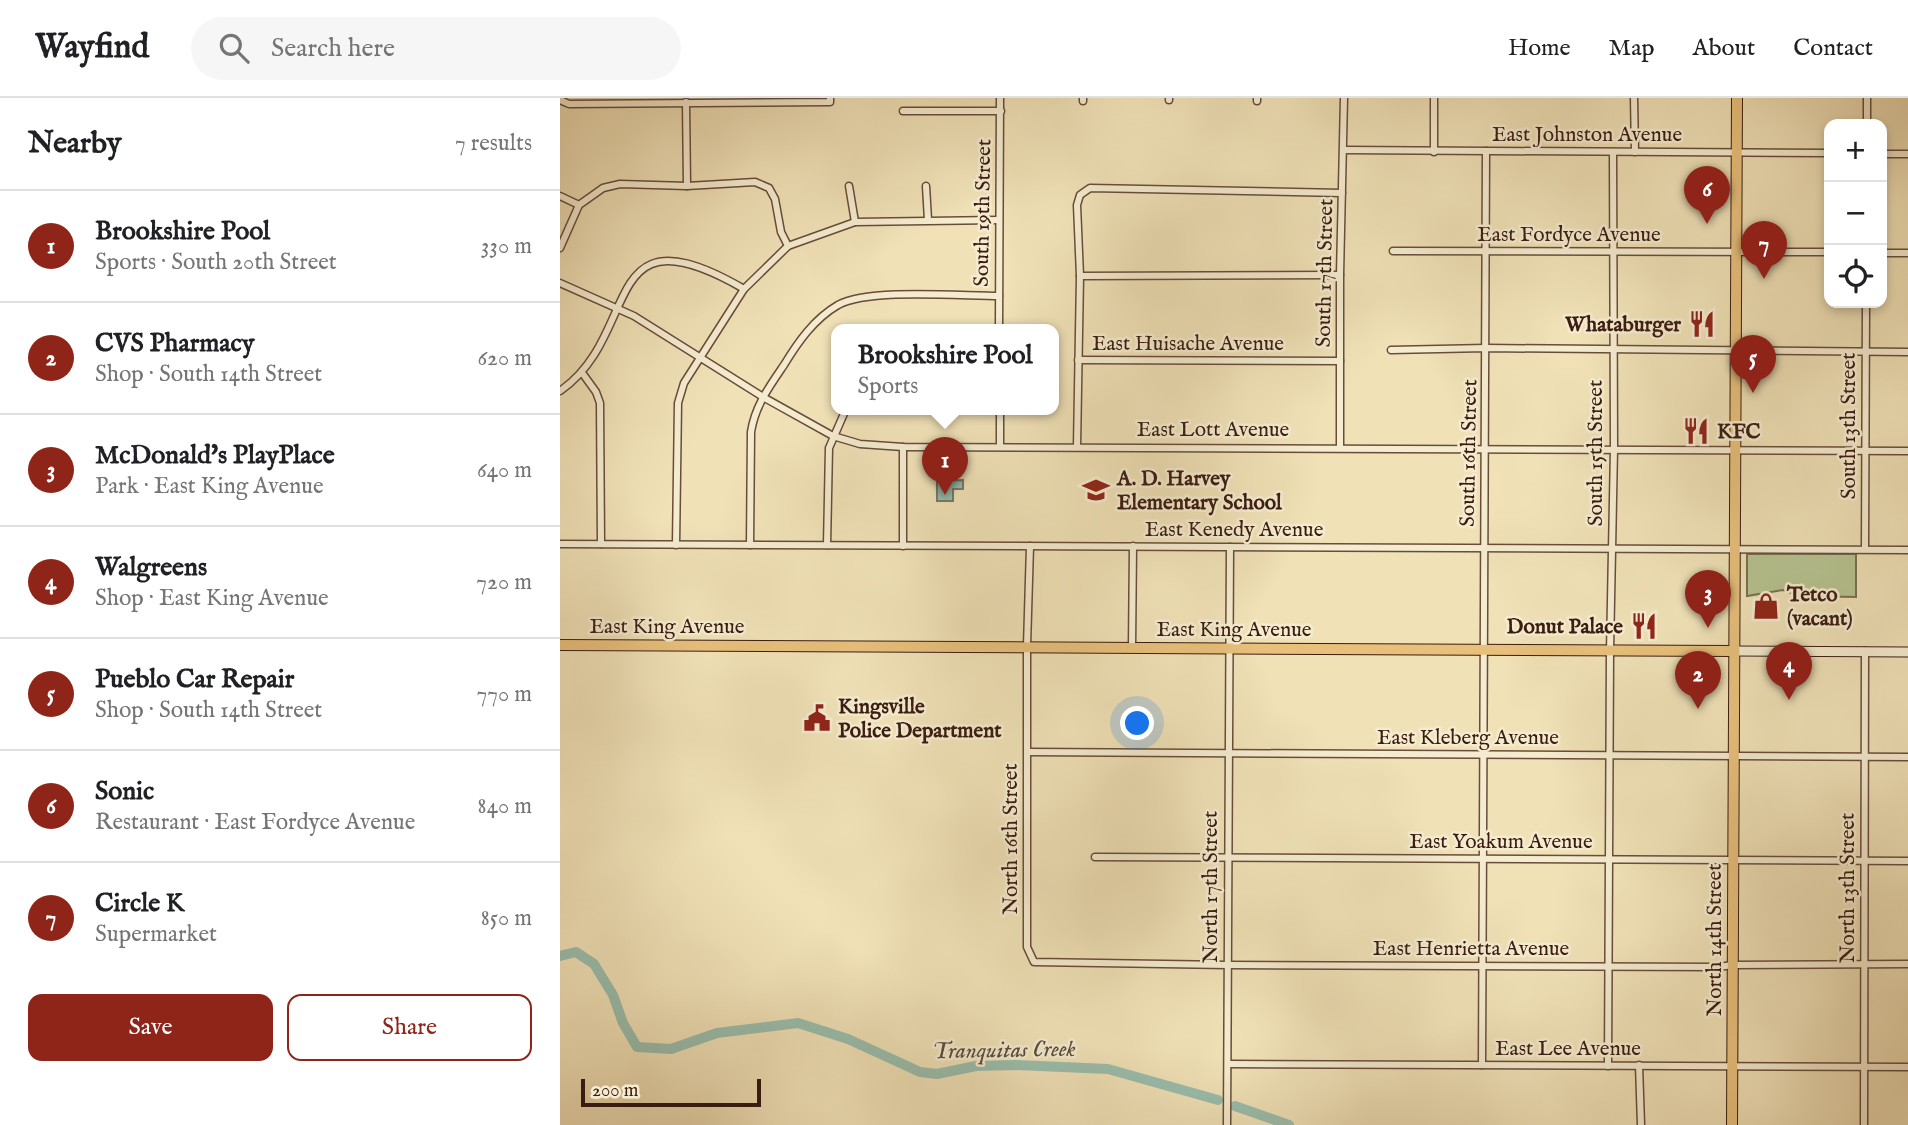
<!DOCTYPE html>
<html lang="en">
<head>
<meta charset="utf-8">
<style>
	:root { --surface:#fff; --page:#f6f6f6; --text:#202124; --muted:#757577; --line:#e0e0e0; --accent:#8f2418 }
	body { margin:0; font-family:"IM FELL English",serif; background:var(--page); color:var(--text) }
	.controls { position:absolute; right:21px; top:21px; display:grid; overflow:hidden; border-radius:14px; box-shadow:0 4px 10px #0003 }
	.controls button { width:63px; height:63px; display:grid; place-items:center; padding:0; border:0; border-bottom:2px solid var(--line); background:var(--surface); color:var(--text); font:35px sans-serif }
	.scale { position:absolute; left:21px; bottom:18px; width:180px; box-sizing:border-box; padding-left:7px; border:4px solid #3a1c11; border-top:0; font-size:19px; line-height:24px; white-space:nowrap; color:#3a1c11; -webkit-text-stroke:5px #f5ecd0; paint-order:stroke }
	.you { position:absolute; left:578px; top:626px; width:24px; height:24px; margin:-18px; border:5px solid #fff; border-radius:50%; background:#1a73e8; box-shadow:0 0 0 10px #1a73e833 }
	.badge { display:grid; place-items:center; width:46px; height:46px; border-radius:50%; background:var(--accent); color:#fff; font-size:23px; font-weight:700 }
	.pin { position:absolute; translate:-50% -58px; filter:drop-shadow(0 2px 4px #0008) }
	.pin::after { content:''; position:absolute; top:37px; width:24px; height:21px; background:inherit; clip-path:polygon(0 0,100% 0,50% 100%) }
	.popup { position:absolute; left:271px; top:226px; width:228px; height:91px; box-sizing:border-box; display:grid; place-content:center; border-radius:14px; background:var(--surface); filter:drop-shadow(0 2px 5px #0005); font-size:23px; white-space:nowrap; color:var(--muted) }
	.popup b { font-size:26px; color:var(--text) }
	.popup::after { content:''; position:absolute; left:50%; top:100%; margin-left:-14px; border:14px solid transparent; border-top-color:var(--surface) }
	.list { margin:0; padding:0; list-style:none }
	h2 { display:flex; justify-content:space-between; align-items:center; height:91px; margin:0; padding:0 28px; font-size:30px }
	h2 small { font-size:23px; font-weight:400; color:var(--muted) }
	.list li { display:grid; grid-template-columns:46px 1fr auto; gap:21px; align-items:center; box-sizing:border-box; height:112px; padding:0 28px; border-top:2px solid var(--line) }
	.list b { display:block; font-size:26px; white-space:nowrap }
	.list p { margin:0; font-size:23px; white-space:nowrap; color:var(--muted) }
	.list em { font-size:23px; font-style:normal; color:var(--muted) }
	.actions { display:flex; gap:14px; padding:21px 28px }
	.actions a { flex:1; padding:16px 0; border:2px solid var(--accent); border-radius:14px; text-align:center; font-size:24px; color:var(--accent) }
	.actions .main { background:var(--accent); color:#fff }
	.icon { flex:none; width:38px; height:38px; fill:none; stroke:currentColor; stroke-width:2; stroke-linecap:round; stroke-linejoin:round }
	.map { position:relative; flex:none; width:1348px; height:1027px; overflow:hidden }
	header { display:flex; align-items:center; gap:42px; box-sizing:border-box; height:98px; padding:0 35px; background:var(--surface); border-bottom:2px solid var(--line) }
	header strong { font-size:33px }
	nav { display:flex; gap:38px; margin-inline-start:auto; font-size:24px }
	.search { width:490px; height:63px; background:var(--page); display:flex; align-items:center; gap:18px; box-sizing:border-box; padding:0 24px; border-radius:38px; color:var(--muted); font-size:26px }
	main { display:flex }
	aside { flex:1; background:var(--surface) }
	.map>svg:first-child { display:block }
	.green { fill:#b6c391; stroke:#787051; stroke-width:2 }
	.water { fill:#9abead; stroke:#747d6f; stroke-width:2 }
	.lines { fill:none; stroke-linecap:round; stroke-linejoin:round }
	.river { stroke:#9abead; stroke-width:10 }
	.minor-casing { stroke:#684d3a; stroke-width:9 }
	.secondary-casing { stroke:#3a1c11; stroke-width:11 }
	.primary-casing { stroke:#3a1c11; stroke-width:12 }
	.minor { stroke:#f5ecd0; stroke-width:6 }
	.secondary { stroke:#f5ecd0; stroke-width:9 }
	.primary { stroke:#e8c07c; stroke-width:10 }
	.labels { text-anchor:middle; stroke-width:5; stroke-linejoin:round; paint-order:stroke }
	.street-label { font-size:21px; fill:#3a1c11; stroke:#f5ecd0 }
	.poi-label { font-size:21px; font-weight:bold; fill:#3a1c11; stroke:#f5ecd0; text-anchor:start }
	.water-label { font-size:23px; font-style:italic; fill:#574d40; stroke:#f5ecd0 }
</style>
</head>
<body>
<header>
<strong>Wayfind</strong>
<div class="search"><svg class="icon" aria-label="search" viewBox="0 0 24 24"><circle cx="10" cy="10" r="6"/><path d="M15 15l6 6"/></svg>Search here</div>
<nav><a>Home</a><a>Map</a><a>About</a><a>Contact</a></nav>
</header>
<main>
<aside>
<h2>Nearby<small>7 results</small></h2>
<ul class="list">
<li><span class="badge">1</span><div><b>Brookshire Pool</b><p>Sports · South 20th Street</p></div><em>330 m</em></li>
<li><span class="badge">2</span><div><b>CVS Pharmacy</b><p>Shop · South 14th Street</p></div><em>620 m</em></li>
<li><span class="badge">3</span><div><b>McDonald's PlayPlace</b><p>Park · East King Avenue</p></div><em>640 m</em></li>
<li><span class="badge">4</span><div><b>Walgreens</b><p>Shop · East King Avenue</p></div><em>720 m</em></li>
<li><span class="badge">5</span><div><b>Pueblo Car Repair</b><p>Shop · South 14th Street</p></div><em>770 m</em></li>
<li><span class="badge">6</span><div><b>Sonic</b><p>Restaurant · East Fordyce Avenue</p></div><em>840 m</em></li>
<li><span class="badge">7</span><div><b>Circle K</b><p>Supermarket</p></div><em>850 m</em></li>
</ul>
<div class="actions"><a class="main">Save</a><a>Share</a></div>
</aside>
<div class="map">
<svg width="1348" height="1027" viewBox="0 0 1348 1027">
	<rect width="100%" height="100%" fill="#f0e1b7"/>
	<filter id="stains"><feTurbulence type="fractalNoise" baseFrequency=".00286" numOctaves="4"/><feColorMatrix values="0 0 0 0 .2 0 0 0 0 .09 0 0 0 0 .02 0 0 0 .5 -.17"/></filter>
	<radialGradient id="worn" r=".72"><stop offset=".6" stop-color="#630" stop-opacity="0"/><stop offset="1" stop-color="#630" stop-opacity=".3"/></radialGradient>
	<path class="green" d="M1187,456H1296V499L1238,498L1223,492L1187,498Z"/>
	<path class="water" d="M403,382V391H393V403H377V383Z"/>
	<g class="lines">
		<g class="river">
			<path d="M0,858L16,854L34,866L53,897L63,925L77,949L111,951L157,935L238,925L288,941L360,974L377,976L416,968L455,967L548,971L658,1002"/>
			<path d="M675,1008L729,1027"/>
		</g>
		<defs>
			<g id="minor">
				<path d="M523,0V3"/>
				<path d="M874,0V54"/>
				<path d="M1074,0L1075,54"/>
				<path d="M1307,0V26"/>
				<path d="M0,2L9,6L270,4V0"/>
				<path d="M609,2V0"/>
				<path d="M697,3V0"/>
				<path d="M126,4L127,88"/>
				<path d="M343,13H441"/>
				<path d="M784,52L1269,55"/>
				<path d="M1322,56H1348"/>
				<path d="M289,88L295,124"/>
				<path d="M366,88L368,122"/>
				<path d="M0,98L19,107"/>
				<path d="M0,150L19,107L43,90L60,86L127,88L195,84L209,90L215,101L221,134L228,148"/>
				<path d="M833,153L1269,154"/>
				<path d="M1322,155H1348"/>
				<path d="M520,178L780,177"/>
				<path d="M0,185L74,218L203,299L273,338L300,346L343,349L1348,353"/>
				<path d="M439,231L440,0"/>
				<path d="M831,252L926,250L1348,254"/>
				<path d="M518,262L780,263"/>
				<path d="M23,276L36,294L40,305L41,446"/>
				<path d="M0,293C83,236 37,106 184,191"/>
				<path d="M440,311V347"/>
				<path d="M517,348L520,178L517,107L520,97L530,90L782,95"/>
				<path d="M780,350V177L784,0"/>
				<path d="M0,446L1348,452"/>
				<path d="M116,447L118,305L124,285L184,191L228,148L295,124L439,122"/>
				<path d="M190,447L191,334C195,308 209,289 224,267C238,244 254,221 278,207C309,190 400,198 439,198"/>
				<path d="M267,447L269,350L286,311"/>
				<path d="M343,448V349"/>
				<path d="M470,448L467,548V849L474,864L668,867L1158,869L1173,867L1348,866"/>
				<path d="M1305,451L1306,205"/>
				<path d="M572,549L573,448"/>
				<path d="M468,654L1348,659"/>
				<path d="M535,759L1348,763"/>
				<path d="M668,966L1348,969"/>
				<path d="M922,967L926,53"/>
				<path d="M1079,967L1081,1027"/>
				<path d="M1048,968L1050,553L1054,351L1053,54"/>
				<path d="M667,1027L670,449"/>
				<path d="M1304,1027L1305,553"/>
			</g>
			<path id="secondary" d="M1174,553L1348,554"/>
			<g id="primary">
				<path d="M0,547L1174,553"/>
				<path d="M1172,1027L1177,0"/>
			</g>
		</defs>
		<use href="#minor" class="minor-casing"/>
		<use href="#secondary" class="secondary-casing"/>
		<use href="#primary" class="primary-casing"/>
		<use href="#minor" class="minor"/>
		<use href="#secondary" class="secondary"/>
		<use href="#primary" class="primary"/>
	</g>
	<defs>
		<symbol id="restaurant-bare" viewBox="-9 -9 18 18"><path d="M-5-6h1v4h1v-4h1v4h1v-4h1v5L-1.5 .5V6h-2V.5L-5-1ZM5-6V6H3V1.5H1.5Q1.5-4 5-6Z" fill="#8f2418" stroke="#f5ecd0" stroke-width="2.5" paint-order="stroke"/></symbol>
		<symbol id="school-bare" viewBox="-9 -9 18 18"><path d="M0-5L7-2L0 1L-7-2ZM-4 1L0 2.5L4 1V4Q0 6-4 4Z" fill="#8f2418" stroke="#f5ecd0" stroke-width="2.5" paint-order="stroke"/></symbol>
		<symbol id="shop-bare" viewBox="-9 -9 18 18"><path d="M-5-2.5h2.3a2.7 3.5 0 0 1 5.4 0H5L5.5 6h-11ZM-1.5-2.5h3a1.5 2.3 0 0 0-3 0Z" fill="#8f2418" stroke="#f5ecd0" stroke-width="2.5" paint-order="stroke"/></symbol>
		<symbol id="civic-bare" viewBox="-9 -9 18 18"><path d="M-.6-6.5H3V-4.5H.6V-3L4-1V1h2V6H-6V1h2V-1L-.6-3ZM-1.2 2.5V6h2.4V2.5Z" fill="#8f2418" stroke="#f5ecd0" stroke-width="2.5" paint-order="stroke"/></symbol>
	</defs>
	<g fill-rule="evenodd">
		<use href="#restaurant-bare" x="1123" y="207" width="38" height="38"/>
		<use href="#restaurant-bare" x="1117" y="314" width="38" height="38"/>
		<use href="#school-bare" x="517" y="373" width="38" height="38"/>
		<use href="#shop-bare" x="1187" y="489" width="38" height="38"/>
		<use href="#restaurant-bare" x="1065" y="509" width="38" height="38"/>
		<use href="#civic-bare" x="238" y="601" width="38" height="38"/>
	</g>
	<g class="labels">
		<g class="street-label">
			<text x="1027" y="43">East Johnston Avenue</text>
			<text transform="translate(422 115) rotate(-89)" y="7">South 19th Street</text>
			<text x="1009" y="143">East Fordyce Avenue</text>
			<text transform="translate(764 175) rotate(-89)" y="7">South 17th Street</text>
			<text x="628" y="252">East Huisache Avenue</text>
			<text transform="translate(1288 328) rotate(-90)" y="7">South 13th Street</text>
			<text x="653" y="338">East Lott Avenue</text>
			<text transform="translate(908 355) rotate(-89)" y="7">South 16th Street</text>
			<text transform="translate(1035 355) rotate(-90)" y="7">South 15th Street</text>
			<text x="674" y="438">East Kenedy Avenue</text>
			<text x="107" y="535">East King Avenue</text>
			<text x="674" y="538">East King Avenue</text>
			<text x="908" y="646">East Kleberg Avenue</text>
			<text transform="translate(450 741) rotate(-90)" y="7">North 16th Street</text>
			<text x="941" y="750">East Yoakum Avenue</text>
			<text transform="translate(650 789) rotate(-90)" y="7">North 17th Street</text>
			<text transform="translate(1287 790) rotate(-90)" y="7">North 13th Street</text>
			<text transform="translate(1154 842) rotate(-90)" y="7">North 14th Street</text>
			<text x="911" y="857">East Henrietta Avenue</text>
			<text x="1008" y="957">East Lee Avenue</text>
		</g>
		<g class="poi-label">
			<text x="1121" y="233" text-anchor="end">Whataburger</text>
			<text x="1157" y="340">KFC</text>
			<text x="557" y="387">A. D. Harvey<tspan x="557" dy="24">Elementary School</tspan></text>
			<text x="1227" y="503">Tetco<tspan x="1227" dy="24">(vacant)</tspan></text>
			<text x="1063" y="535" text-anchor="end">Donut Palace</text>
			<text x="278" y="615">Kingsville<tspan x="278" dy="24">Police Department</tspan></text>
		</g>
		<g class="water-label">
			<text transform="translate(444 951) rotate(-1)" y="8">Tranquitas Creek</text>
		</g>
	</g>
	<rect width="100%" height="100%" filter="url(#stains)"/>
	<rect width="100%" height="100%" fill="url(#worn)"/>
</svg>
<div class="controls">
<button>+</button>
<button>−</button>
<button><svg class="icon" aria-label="locate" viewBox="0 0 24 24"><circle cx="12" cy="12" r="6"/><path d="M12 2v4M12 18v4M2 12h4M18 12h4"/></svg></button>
</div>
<div class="scale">200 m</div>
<div class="you"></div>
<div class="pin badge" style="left:385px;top:397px">1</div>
<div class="popup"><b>Brookshire Pool</b>Sports</div>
<div class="pin badge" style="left:1138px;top:611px">2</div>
<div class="pin badge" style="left:1148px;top:530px">3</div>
<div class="pin badge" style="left:1229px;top:602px">4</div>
<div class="pin badge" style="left:1193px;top:295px">5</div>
<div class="pin badge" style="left:1147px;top:126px">6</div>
<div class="pin badge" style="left:1204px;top:181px">7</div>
</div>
</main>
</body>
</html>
